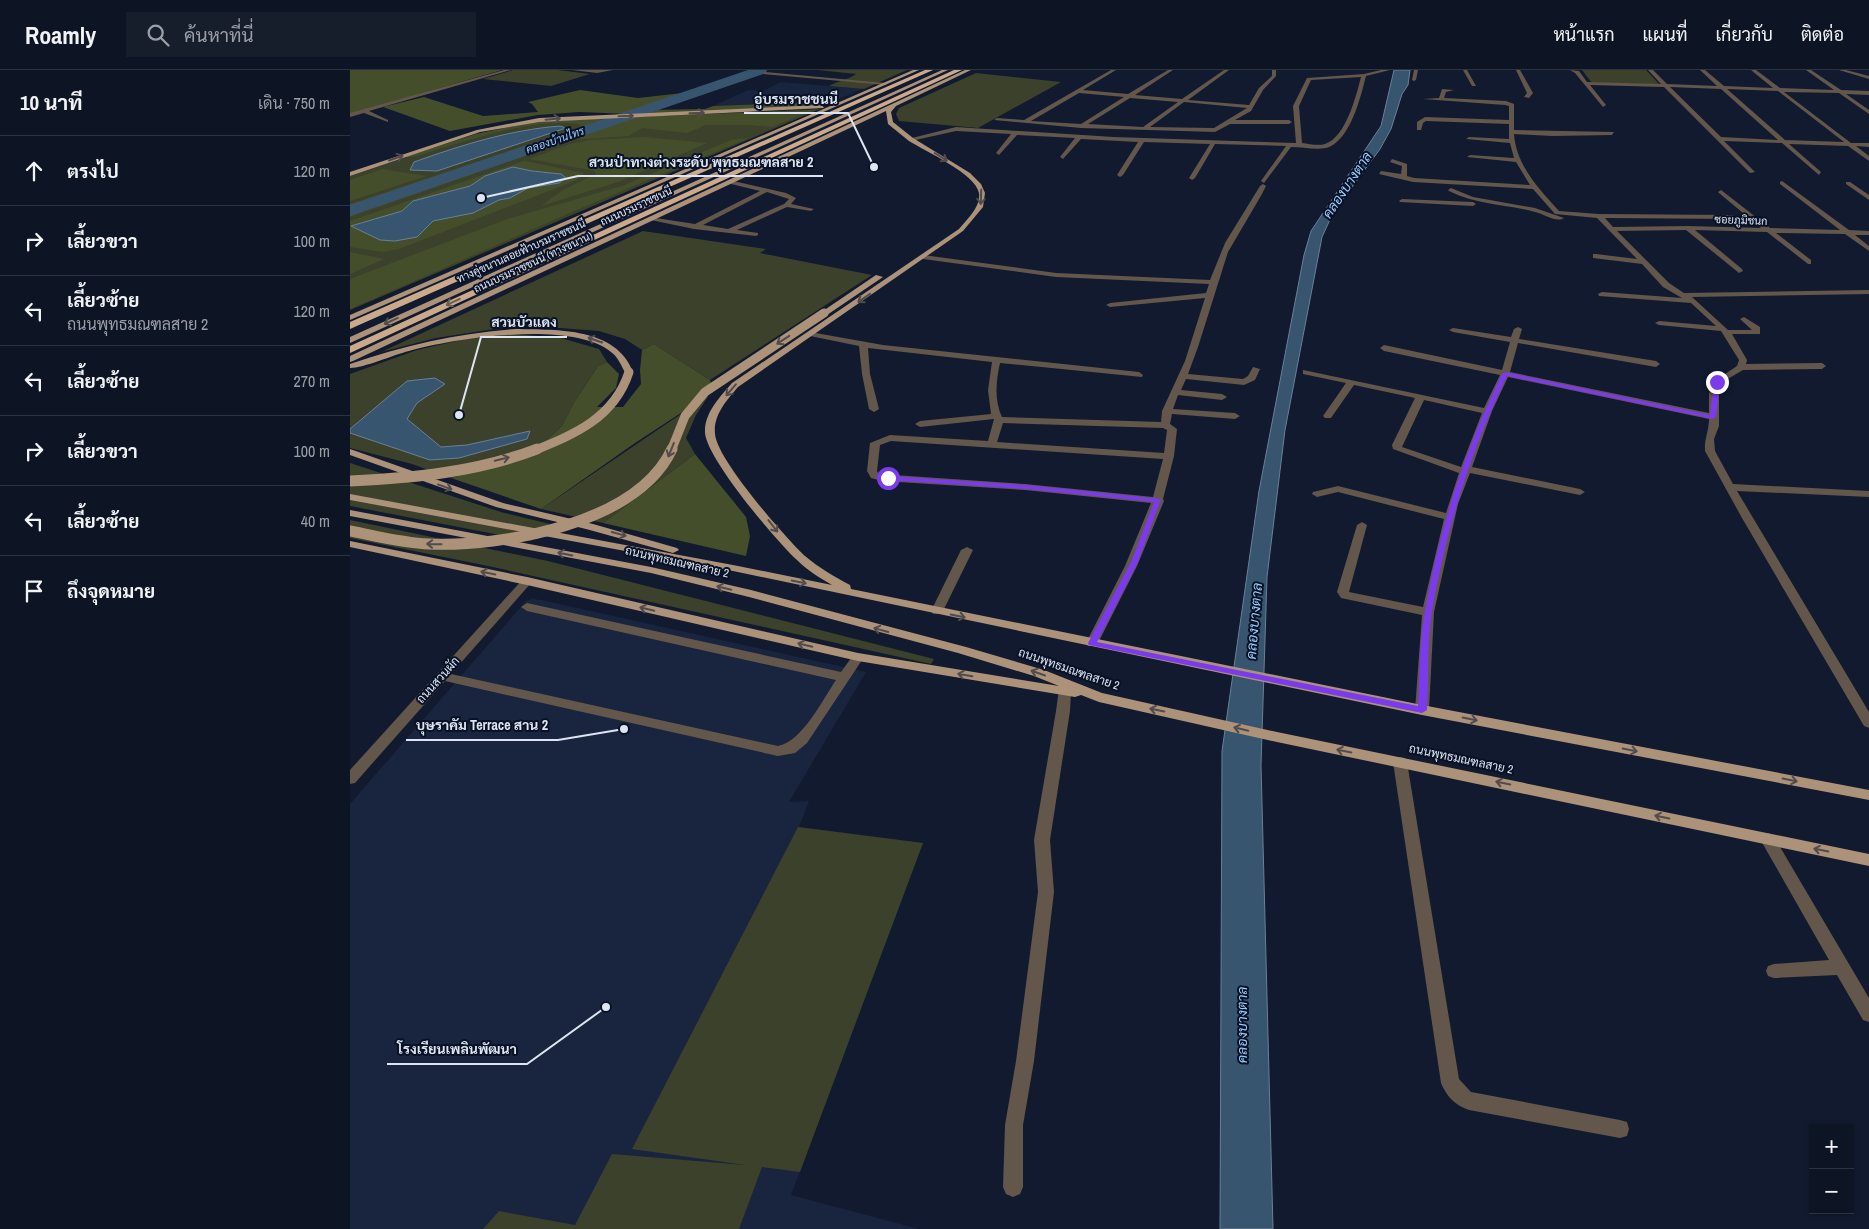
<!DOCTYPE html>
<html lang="th">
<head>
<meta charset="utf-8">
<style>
	:root { --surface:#0d1423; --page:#161d2b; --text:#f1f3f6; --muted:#9a9ea6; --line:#2d3341 }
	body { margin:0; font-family:"Archivo Narrow",Sarabun,sans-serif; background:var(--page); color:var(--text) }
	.controls { position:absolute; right:15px; bottom:15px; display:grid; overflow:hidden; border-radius:0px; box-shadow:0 1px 4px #0004 }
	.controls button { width:45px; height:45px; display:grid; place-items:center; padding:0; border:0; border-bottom:1px solid var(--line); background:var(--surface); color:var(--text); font:25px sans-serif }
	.stop { position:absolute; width:15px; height:15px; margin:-11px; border:4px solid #7c3aed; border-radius:50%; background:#fff }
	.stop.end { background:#7c3aed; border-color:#fff; box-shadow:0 1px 5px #0008 }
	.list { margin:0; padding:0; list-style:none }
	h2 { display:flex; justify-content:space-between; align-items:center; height:65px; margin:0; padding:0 20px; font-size:21px }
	h2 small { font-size:16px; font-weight:400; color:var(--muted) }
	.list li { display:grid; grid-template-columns:32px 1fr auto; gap:15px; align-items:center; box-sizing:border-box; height:70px; padding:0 20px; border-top:1px solid var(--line) }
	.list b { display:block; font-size:19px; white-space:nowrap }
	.list p { margin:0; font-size:16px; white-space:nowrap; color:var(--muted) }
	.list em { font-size:16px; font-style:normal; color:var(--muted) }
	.icon { flex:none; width:28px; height:28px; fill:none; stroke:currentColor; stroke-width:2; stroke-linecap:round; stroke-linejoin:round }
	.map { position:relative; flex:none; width:1519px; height:1159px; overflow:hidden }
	header { display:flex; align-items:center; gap:30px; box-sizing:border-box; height:70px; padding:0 25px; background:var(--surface); border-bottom:1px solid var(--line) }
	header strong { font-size:24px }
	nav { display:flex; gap:28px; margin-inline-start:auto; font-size:18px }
	.search { width:350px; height:45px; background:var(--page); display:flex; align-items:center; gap:12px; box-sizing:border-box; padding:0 18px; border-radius:0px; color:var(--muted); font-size:19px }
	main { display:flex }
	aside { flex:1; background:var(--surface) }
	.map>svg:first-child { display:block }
	.built { fill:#19253f }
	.green { fill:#3b412a }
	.forest { fill:#454e2a; fill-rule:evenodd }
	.water { fill:#38556f; stroke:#6a8097 }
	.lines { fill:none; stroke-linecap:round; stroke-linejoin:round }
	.river { fill:#38556f; fill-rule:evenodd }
	.minor { fill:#63564b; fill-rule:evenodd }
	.major { fill:#ad927a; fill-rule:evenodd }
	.highway { fill:#cbaa8c; fill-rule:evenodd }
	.major-bridge-far1 { stroke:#ad927a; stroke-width:9 }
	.major-bridge { stroke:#ad927a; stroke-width:11 }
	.oneway { stroke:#524b4b }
	.oneway2 { stroke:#6a5e58 }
	.route { fill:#7c3aed }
	.labels { text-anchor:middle; stroke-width:4; stroke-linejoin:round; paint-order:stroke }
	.far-water-label { font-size:11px; font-style:italic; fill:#9acdfd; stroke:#081125 }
	.far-street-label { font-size:11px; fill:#dde5f3; stroke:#081125 }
	.street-label { font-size:12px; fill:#dde5f3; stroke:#081125 }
	.water-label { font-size:14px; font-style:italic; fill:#9acdfd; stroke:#081125 }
	.leader { fill:none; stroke:#dde5f3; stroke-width:2 }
	.callout-dot { fill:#dde5f3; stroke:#081125; stroke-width:2 }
	.callout-label { font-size:14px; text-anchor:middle; font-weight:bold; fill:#dde5f3; stroke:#081125; stroke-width:4; stroke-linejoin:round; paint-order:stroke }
</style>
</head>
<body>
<header>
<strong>Roamly</strong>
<div class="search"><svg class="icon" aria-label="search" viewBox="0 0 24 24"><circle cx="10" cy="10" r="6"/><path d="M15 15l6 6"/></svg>ค้นหาที่นี่</div>
<nav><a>หน้าแรก</a><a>แผนที่</a><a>เกี่ยวกับ</a><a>ติดต่อ</a></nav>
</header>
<main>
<aside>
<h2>10 นาที<small>เดิน · 750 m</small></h2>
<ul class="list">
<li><svg class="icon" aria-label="ahead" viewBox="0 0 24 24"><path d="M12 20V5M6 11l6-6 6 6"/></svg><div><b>ตรงไป</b></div><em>120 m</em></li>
<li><svg class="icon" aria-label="right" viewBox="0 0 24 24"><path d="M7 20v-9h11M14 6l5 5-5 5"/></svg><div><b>เลี้ยวขวา</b></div><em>100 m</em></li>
<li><svg class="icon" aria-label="left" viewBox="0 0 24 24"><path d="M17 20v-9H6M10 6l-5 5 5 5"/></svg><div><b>เลี้ยวซ้าย</b><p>ถนนพุทธมณฑลสาย 2</p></div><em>120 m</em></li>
<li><svg class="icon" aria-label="left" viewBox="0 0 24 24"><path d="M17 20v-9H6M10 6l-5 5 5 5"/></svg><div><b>เลี้ยวซ้าย</b></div><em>270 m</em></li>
<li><svg class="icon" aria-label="right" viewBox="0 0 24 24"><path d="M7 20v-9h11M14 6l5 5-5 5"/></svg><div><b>เลี้ยวขวา</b></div><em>100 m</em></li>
<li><svg class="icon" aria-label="left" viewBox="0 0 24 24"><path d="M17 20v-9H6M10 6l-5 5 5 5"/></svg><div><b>เลี้ยวซ้าย</b></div><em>40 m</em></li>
<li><svg class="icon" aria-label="arrive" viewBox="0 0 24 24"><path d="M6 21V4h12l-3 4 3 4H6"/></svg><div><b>ถึงจุดหมาย</b></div></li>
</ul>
</aside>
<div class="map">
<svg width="1519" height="1159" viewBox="0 0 1519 1159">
	<rect width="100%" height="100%" fill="#111a2f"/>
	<g class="built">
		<path d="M430,12L513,19L484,31L363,36L398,20L414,21Z"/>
		<path d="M182,529L191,530L516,602L439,732L459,731L449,757L573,773L441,1125L569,1159H0V734L176,531Z"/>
	</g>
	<g class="green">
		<path d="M163,0H208L240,4L201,16L133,9Z"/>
		<path d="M468,0H557L514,19L479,16C488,11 498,10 506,4Z"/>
		<path d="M1232,0H1296L1310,15L1242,13Z"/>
		<path d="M626,3L711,12L628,58L549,51L546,44L549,38Z"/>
		<path d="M470,39L0,240V106L126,64L185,52Z"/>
		<path d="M293,161L416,179L410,183L522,205L360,310L304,274L292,280L275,269L249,261L170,255L86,268L31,282Z"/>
		<path d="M165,264L211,268L249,279L257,292L248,296L223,334L212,356L178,386L101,408L62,394L0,378V304L67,280L115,269Z"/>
		<path d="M359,325L346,345L336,368L345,384L253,453L191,439Z"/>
		<path d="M0,393L151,442L200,454L181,471L0,436Z"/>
		<path d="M0,450L198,491L584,589L581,594L138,496L0,468Z"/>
		<path d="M448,757L573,773L450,1102L412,1097L389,1159H133L149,1141L225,1155L262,1084L395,1095L282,1079Z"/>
	</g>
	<g class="forest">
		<path d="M0,0H152L0,44Z"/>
		<path d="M230,20L288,28L342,22L279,44L229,42L188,45L100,61L33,37L74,27L133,46L188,42L182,34L178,32Z"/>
		<path d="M484,31L477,34L447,38L295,44L299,40L355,39L363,36Z"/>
		<path d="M464,40L422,57L399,55H356L337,63L292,58L279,66L221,70L0,147V145L285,47Z"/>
		<path d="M250,48V52L237,58L0,138V134L231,57L228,54C185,49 141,64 99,76C86,79 69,88 55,87L126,64L185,52Z"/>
		<path d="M295,67L357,73L268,112L191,136L213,120L246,104L245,101L179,89L220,74L240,70Z"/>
		<path d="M399,68L236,136L0,239V209L157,149L272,116L381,70Z"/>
		<path d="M175,91L234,103L229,109L204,119L49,179L32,182L0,177V151L170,92ZM163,97L182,101L209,113L178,118L160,128L149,130L123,143L83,151L66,167L2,157L52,141L63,131L120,116L135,106Z"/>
		<path d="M32,99L77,106L0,131V110Z"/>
		<path d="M0,182L34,189L0,204Z"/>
		<path d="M304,274L360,310L363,322L285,373L191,439L101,408L178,386L212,356L223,334L248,296L257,292L269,304L266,318L247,337H273L291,314L290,300L292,280Z"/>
		<path d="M345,384L396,447L400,466L396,486L253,453Z"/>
	</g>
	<g class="water">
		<path d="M1044,0H1060L1058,15L1052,24L1041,59L1030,79L983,143L972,167L935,360L917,507L911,695L923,1159H870L872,681L909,421L954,185L961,161L1031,56Z"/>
		<path d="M210,56L216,58L87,101L60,100L64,92C112,75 159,60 210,56Z"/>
		<path d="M163,97L182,101L211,104L216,108L209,113L178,118L160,128L149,130L123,143L83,151L67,167L45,171L30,170L1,156L52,141L63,131L120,116L135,106Z"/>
		<path d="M85,308L95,314L67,333L57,349L91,377L117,375L180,361L177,369L109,388L80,390L0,363V359L57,311Z"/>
	</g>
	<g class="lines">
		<path class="river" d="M398,0H417L416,3L0,146V135Z"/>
		<g class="minor">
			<path d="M154,0H161L19,41L38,50V52L14,43L0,47V43Z"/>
			<path d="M222,0H263L247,3Z"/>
			<path d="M761,0H766L733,20L778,24L818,0H823L785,25L832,29L874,0H879L838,30L899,35L909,18L922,6V0H926V6L913,20L901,41L885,50H939L942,52L939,54H880L865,62L731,58L644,50L647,48L674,50ZM729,23L774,27L731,54L681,51ZM780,28L828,32L793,57L738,54ZM834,32L897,38L864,58L800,57Z"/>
			<path d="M1031,0H1040L1016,6C1011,26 1000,72 976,78C965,80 952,77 941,77L914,113L911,111L936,76L865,74L845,108L842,110L839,108L860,74L794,72L773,105L770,107L767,105L788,72L731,69L713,89L710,87L725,68L667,65L649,85L646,83L661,64L606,61L561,71L558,69L606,57L764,67L946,73L943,36L957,8L1014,4ZM1011,7C1006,26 996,67 975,74C969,76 959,74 952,73L949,36L961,10Z"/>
			<path d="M1064,0H1068L1066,10L1064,11L1062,10Z"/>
			<path d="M1113,0H1117L1126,16H1122Z"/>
			<path d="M1166,0H1170L1183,23L1179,28L1174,27L1177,23Z"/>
			<path d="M1220,0L1229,1L1237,12L1311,14L1298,0H1303L1317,14L1367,16L1350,0H1355L1374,16L1423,18L1401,0H1406L1430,18L1484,20L1456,0H1461L1491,20L1519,21V25L1496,24L1519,40V44L1489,23L1434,22L1501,73H1519V77L1506,76L1519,86V91L1498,76L1439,74L1471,102L1469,105L1432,73L1374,71L1405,102L1400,103L1314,17L1240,15L1256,35L1253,37L1225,3ZM1320,17L1371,19L1428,70L1371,67ZM1377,19L1428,21L1494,72L1435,70Z"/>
			<path d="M1489,0H1496L1519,6V9Z"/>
			<path d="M415,2L535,13L537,14L535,15L413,4Z"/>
			<path d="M1092,19L1104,20L1096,22L1094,28L1156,31L1164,34V60L1264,62L1262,65L1202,66L1164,64C1166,95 1189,119 1209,141L1249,144L1383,145L1386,147L1383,149L1255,148L1263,157L1338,156L1411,158L1369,123L1368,122L1371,120L1420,158L1490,160L1430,114V112L1432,111L1499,160L1519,161V165H1505L1519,176V181L1495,164L1426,163L1461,190V194H1458L1417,162L1345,160L1392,199L1393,201L1389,203L1336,160L1267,161L1319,213L1334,223L1519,220V224L1342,227L1378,260H1402L1390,249L1394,247L1410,257V264H1382L1397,290L1396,294L1472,293L1476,296L1472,299L1393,300L1371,313L1369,324V356L1364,369L1365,381L1383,414L1519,421V427L1387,421L1519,642V658L1514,656L1392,448L1355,381C1354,369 1359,361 1359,349L1158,307L1142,341L1122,397L1230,419L1235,422L1230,425L1120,403L1108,434L1084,542L1079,640L1077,643H1067L1065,640L1072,545L991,528L987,522L1007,455L1012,452L1017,455L999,522L1073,537L1094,449L988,422L967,427L962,424L963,422L988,416L1096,443L1109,403L1043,379L1042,375L1065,328L1004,315L981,348H975L973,346L996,313L953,304V300L1134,338L1150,305L1034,281L1030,278L1034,275L1152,300L1160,272L1103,262L1099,260L1103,258L1161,267L1164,259L1168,257L1172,259L1169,269L1306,291L1310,294L1306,297L1168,273L1160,302L1359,343V324L1363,312L1387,296L1389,290L1371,261L1309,255L1305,253L1309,251L1366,256L1341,233L1249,226L1248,224L1252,222L1332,228L1313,217L1292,194L1243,188V184H1246L1287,189L1247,148L1205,144L1183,119L1063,112L1029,104L1031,101L1051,104L1052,96L1040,92L1042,89L1057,94V106L1064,108L1180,115L1166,92L1117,87L1120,85L1164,88L1160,73L1116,69L1119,67L1159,69V54L1076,51L1073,53L1071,60H1067V52L1075,47L1159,50V36L1155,35L1073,29L1089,28ZM1074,330L1132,343L1111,397L1052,377Z"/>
			<path d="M379,110L436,123L446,128L441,134L464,139L461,141L437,137L387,160L408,163V165L406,166L344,159L296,149L299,147L345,154L410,121L377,113L376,112ZM417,122L439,129L434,134L378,159L353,155Z"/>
			<path d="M1496,112H1500L1519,125V130L1496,114Z"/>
			<path d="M913,114L916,116L912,124L878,182L848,277L838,304L893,309L898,306L903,297L910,299L905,310L894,315L836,309L831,320L872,324L877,327L872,330L828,325L823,339L885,343L890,346L885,349L822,344L820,354L827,359L824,386L813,429L814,431L787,496L748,573L746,576H738L736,573L775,496L801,433L675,420L532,411L521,408L517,401L520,373L540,365L638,371L644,349L570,357L565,354L570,351L641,344L638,320L642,292L518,278L520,304L529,339L524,342L519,339L512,304L509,276L460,266L456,264L460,262L533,275L789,302L793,305L792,307L650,293C646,311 644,330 652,347L811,352L812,341L835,291L855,228L760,237L756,235L760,233L856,223L859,214L706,207L573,189L569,187L573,185L706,203L860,210L875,173L910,116ZM653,353L813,358L817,360L814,383L647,372ZM541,371L813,389L803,427L675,414L529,404L527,401L530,375Z"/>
			<path d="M1101,118L1123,127L1185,138L1214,148C1206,153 1194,144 1185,142C1156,134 1127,135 1099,121L1098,120Z"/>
			<path d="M1052,129L1123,132L1126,134L1123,136L1050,132L1049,131Z"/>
			<path d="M617,477L623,480L593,541L591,544H583L581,541L611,480Z"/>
			<path d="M177,507L181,509L183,511L181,513L101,604L428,676C452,672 473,629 486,610L177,541L171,537L177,533L491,602L504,584H512L514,587L457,673L445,683L428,686L95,611L5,713L0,714V700L173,509Z"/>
			<path d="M714,618L719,619L721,622L720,641L700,770L704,822L684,991L673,1055V1117L670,1124L663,1127L656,1124L653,1117L655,1055L666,991L688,822L684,770L706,641L709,619Z"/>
			<path d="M1050,687L1055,688L1057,692L1109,1009L1121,1022L1270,1050L1277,1052L1279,1059L1277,1066L1270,1068L1119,1040C1105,1035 1097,1027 1091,1013L1043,692L1045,688Z"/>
			<path d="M1418,763L1423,765L1519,928V952L1513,950L1487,905L1424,908L1418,906L1416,901L1418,896L1424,894L1479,890L1410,769L1413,765Z"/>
		</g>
		<g class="major">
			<path d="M563,0H569L0,250V245Z"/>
			<path d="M592,0H598L0,273V267Z"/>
			<path d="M615,0H621L546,36L541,42L543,52L563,68L620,103L631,114L635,123L633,137L613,161L388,317C377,330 363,345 365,364C367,390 435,467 455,486C469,498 485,507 500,515L501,519L1072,635L1519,720V730L1072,645L383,501L0,430V424L383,495L482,515C470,508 457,500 447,490C426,471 357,389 355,363C354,343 370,327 382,313L609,159C617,149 631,137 629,123C626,104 575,81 559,71C552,65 545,60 538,54L536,41L3,291L0,292V286Z"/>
			<path d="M472,35L474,38L189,52L130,62L0,106V102L127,60L189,48Z"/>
			<path d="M526,205L533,207L477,245L470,243Z"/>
			<path d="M166,259C207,260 266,257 283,302L279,305L276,304C271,296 269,288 261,282C222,250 105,268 59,281C43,285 14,298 0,298V294C55,275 109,263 166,259Z"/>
			<path d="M0,379L153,433L243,454L327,478L329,480L323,483L236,459L146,437L0,385Z"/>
			<path d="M0,440L301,497L401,520L616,577L694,600L752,623L927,662L1519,784V796L927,672L749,632L731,625L725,627L508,591L177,515L0,477V471L177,507L508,583L709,616L684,606L608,583L399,527L301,503L0,446Z"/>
		</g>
		<g class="highway">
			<path d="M575,0H583L0,259V252Z"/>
			<path d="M604,0H612L0,283V276Z"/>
		</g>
		<g class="major-bridge-far1">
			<path d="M183,381C225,364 264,348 279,302"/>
			<path d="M321,381L335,346L355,322L474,243"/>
		</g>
		<g class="major-bridge">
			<path d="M0,411C63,408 128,402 187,379"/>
			<path d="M0,461C26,466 52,473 79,474C152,477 287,454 322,379"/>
		</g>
	</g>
	<defs><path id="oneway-shaft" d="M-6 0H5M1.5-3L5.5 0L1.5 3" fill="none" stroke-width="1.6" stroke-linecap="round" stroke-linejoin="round" transform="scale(1.25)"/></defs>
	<g class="oneway">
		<use href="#oneway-shaft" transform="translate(347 43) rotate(-2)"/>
		<use href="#oneway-shaft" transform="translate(276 46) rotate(-2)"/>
		<use href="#oneway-shaft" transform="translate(203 49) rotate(-5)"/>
		<use href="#oneway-shaft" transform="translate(591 87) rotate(32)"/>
		<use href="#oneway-shaft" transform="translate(46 88) rotate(-19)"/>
		<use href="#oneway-shaft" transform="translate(631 127) rotate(92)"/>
		<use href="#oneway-shaft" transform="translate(514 228) rotate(145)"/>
		<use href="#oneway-shaft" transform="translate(41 251) rotate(156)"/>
		<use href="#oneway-shaft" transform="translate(245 270) rotate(-161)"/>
		<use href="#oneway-shaft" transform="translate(433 270) rotate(147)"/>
		<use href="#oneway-shaft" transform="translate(381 320) rotate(131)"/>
		<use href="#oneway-shaft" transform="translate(321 380) rotate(112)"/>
		<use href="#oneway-shaft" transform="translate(152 389) rotate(-14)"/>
		<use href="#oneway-shaft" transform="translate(95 417) rotate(20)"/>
		<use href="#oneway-shaft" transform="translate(423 456) rotate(52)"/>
		<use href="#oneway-shaft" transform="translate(269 464) rotate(15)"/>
		<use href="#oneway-shaft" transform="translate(84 474) rotate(-179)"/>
		<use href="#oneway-shaft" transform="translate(215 484) rotate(-169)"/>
		<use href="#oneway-shaft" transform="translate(138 503) rotate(-168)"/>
		<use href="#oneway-shaft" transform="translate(449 512) rotate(12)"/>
		<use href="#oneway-shaft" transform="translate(374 518) rotate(-167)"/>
		<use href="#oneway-shaft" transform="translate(297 539) rotate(-167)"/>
		<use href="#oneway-shaft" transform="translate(608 546) rotate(12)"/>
		<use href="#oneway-shaft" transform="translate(531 560) rotate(-165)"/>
		<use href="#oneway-shaft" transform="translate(455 575) rotate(-167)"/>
		<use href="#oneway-shaft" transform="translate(688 603) rotate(-161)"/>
		<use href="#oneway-shaft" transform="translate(615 605) rotate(-170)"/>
		<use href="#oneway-shaft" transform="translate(807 640) rotate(-168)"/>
		<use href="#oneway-shaft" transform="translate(1120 649) rotate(11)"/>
		<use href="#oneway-shaft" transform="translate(891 659) rotate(-167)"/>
		<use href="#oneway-shaft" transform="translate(1280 680) rotate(11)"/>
		<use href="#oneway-shaft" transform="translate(994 681) rotate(-169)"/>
		<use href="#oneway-shaft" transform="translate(1440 710) rotate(11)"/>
		<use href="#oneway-shaft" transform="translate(1153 713) rotate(-168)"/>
		<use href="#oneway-shaft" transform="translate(1312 747) rotate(-168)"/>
		<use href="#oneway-shaft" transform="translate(1471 780) rotate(-168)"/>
	</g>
	<use class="oneway2" href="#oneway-shaft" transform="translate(103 232) rotate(155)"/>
	<path class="route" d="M1155,302L1360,345L1364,312L1367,310L1370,312L1366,347L1363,349L1157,306C1121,380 1096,460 1082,541C1077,573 1079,608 1077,640L1072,643L739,575L738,573L781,492L804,432L675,419L538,410L534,408L538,406L675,415L811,429L788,492L747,572L1068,636C1070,605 1069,572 1075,541C1089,459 1115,379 1152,304Z"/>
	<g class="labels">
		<g class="far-water-label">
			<text transform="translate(205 70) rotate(-19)" y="4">คลองบ้านไทร</text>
		</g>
		<g class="far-street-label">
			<text transform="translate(286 136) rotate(-25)" y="4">ถนนบรมราชชนนี</text>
			<text transform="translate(1391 150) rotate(2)" y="4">ซอยภูมิชนก</text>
			<text transform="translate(171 181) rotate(-24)" y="4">ทางคู่ขนานลอยฟ้าบรมราชชนนี</text>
			<text transform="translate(183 192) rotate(-25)" y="4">ถนนบรมราชชนนี (ทางขนาน)</text>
		</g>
		<g class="street-label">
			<text transform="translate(327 492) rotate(13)" y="4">ถนนพุทธมณฑลสาย 2</text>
			<text transform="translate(719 599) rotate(19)" y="4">ถนนพุทธมณฑลสาย 2</text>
			<text transform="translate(88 610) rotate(-48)" y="4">ถนนสวนผัก</text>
			<text transform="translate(1111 689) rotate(12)" y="4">ถนนพุทธมณฑลสาย 2</text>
		</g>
		<g class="water-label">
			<text transform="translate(997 115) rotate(-56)" y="5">คลองบางตาล</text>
			<text transform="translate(904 551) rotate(-85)" y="5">คลองบางตาล</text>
			<text transform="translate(892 955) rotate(-90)" y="5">คลองบางตาล</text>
		</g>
	</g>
	<path class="leader" d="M524 97L498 43H394M131 128L228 106H473M109 345L131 267H217M274 659L208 670H56M256 937L177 994H37"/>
	<g class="callout-dot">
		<circle cx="524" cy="97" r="5"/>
		<circle cx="131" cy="128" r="5"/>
		<circle cx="109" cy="345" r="5"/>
		<circle cx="274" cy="659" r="5"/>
		<circle cx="256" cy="937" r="5"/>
	</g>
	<g class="callout-label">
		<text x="446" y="34">อู่บรมราชชนนี</text>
		<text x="351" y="97">สวนป่าทางต่างระดับ พุทธมณฑลสาย 2</text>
		<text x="174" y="257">สวนบัวแดง</text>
		<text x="132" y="660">บุษราคัม Terrace สาน 2</text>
		<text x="107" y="984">โรงเรียนเพลินพัฒนา</text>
	</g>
</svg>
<div class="controls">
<button>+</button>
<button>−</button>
</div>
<div class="stop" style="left:538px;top:408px"></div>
<div class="stop end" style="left:1367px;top:312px"></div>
</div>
</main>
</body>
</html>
